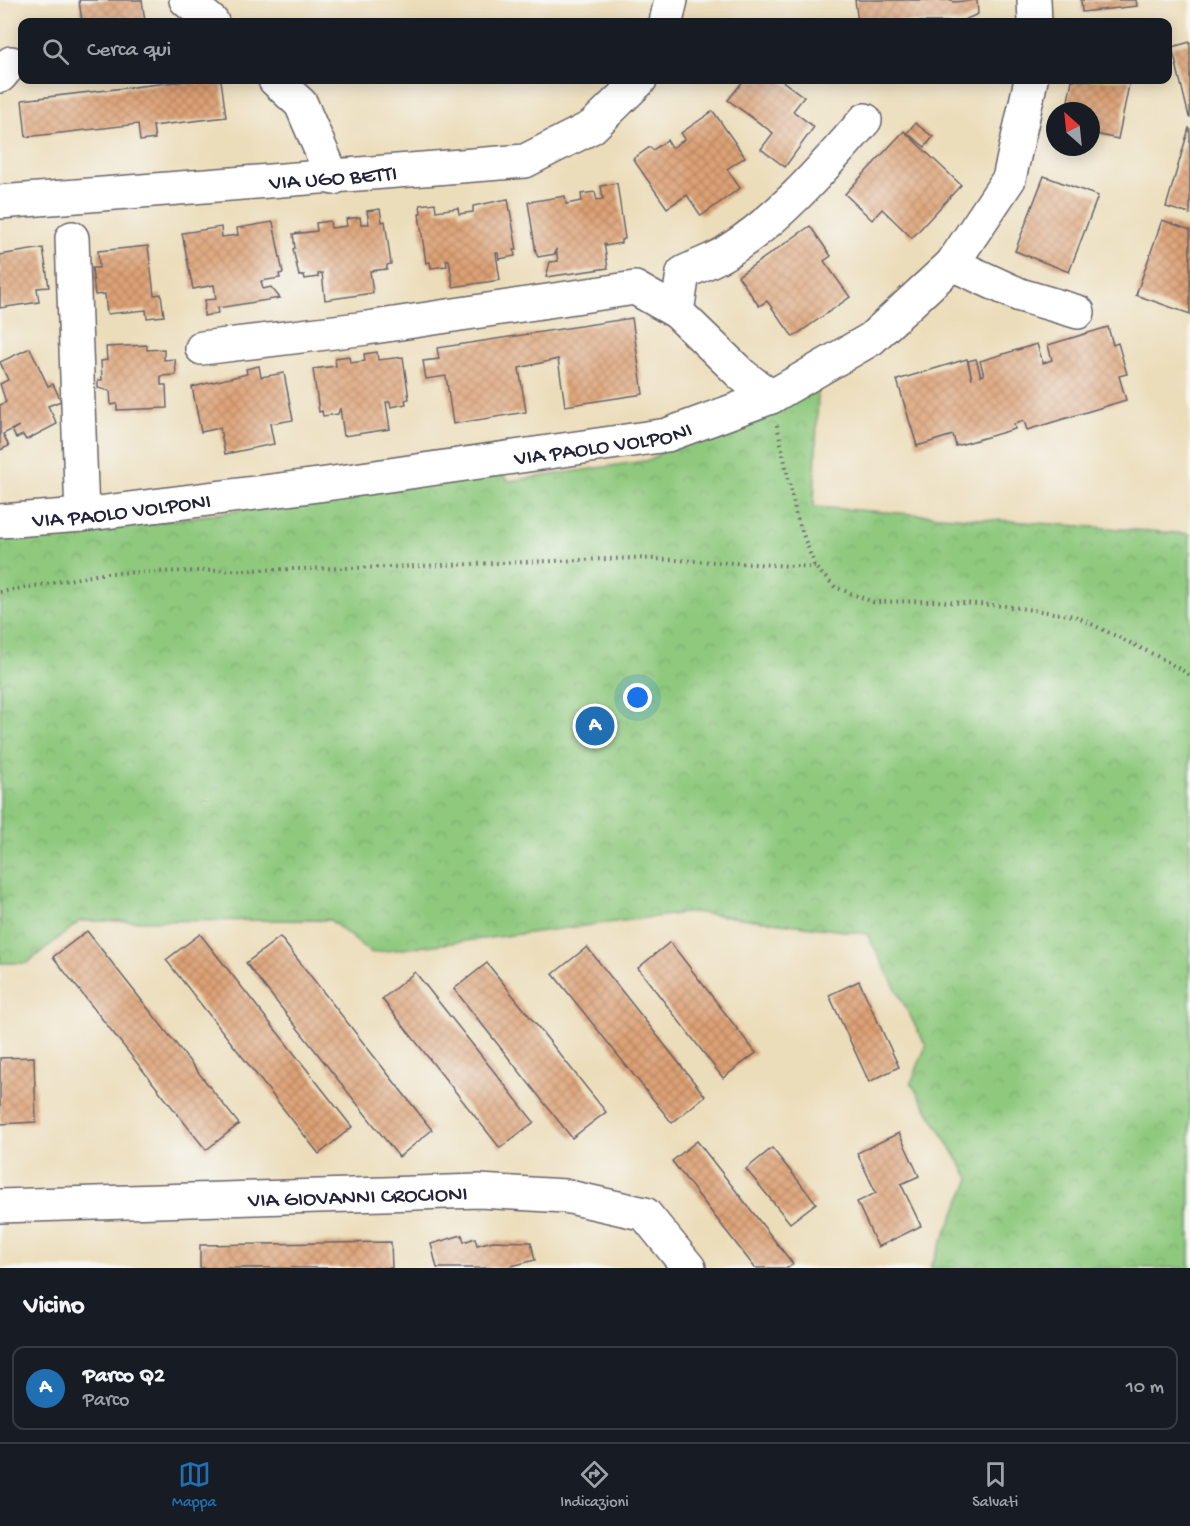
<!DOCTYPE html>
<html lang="it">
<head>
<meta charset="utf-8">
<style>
	:root { --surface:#171b24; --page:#242831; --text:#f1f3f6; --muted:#9ea1a6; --line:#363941; --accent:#1f6fb2 }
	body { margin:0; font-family:"Gochi Hand",sans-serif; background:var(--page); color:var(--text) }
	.compass { position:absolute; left:1046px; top:102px; width:54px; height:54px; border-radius:50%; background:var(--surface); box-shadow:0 3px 15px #0003; rotate:333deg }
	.you { position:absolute; left:638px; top:698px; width:21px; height:21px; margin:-15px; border:4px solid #fff; border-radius:50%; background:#1a73e8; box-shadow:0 0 0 9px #1a73e833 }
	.badge { display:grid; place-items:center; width:39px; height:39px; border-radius:50%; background:var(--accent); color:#fff; font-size:20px; font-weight:700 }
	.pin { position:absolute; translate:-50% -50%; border:3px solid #fff; box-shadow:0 2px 6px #0006 }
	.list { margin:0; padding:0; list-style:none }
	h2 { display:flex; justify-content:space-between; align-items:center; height:78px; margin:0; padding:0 24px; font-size:26px }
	h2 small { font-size:20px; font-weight:400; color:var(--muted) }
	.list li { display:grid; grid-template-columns:39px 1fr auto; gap:18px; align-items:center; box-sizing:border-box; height:84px; margin:0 12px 12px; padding:0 12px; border:2px solid var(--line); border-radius:12px }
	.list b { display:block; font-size:22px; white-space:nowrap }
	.list p { margin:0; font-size:20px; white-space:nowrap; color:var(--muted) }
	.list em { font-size:20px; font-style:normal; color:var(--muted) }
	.icon { flex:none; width:33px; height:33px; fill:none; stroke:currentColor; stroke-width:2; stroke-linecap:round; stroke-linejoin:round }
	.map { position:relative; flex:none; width:1190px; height:1268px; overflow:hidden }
	.search { position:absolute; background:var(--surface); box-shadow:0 3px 15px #0003; left:18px; right:18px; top:18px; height:66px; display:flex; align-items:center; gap:15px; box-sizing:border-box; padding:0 21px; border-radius:12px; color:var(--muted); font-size:22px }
	.sheet { height:174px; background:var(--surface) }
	nav { display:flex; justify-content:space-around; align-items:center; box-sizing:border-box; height:84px; border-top:2px solid var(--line); background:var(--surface); font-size:16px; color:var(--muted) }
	nav a { display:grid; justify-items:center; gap:3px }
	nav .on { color:var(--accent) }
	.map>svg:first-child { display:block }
	.park { fill:url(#park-crowns); stroke:#58765c; stroke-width:1.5 }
	.building { fill:url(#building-cross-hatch) }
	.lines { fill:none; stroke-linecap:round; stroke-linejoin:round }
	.minor-casing { stroke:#696367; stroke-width:36 }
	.path { stroke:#696367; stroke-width:4; stroke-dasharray:1.5 4.5; stroke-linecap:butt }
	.minor { stroke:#fff; stroke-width:33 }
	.labels { text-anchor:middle; stroke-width:4.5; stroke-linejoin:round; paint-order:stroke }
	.street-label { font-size:22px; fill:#22223b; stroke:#f6f6f2 }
</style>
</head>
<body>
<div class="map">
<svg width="1190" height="1268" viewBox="0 0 1190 1268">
	<defs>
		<pattern id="park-crowns" width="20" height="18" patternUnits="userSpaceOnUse" patternTransform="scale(1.5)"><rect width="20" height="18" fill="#8fc97e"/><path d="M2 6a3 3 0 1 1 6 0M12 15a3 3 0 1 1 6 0" fill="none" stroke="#7bac6e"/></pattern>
		<pattern id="building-cross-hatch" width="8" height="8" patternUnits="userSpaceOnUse" patternTransform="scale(1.5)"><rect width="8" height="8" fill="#dea276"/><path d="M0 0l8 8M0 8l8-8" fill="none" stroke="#b48462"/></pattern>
	</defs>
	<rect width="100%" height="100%" fill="#f6f6f2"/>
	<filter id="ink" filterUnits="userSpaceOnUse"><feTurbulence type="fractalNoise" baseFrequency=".0167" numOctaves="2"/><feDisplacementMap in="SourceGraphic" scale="12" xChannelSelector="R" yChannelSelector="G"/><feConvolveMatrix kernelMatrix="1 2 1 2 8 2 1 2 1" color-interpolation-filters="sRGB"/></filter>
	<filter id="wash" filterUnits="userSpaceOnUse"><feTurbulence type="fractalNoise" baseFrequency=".008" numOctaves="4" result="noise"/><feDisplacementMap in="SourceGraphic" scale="24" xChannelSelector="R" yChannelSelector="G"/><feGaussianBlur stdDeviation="1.35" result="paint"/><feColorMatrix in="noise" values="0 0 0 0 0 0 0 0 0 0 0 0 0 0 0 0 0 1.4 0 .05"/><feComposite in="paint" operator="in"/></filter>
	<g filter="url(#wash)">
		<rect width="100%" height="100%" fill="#ecddba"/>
		<path class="park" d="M818,391L814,507L1190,534V1268H930L970,1179L911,1083L926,1046L867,934L693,912L371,953L330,920L80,921L27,963H0V538L30,540L500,474L510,481L651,460L683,435Z"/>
		<g id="blocks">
			<g class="building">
				<path d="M79,0H142L145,22H82Z"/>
				<path d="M855,0H952L953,2L977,0L978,14L960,22H858Z"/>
				<path d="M1081,0H1136L1137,6L1082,12Z"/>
				<path d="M1190,42V117H1189L1172,47Z"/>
				<path d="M193,80H221L226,117L153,126L155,139L140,141L138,124L26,137L22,100Z"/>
				<path d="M744,80H781L804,97L793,111L814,127L785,167L761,149L773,133L728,100Z"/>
				<path d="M1072,80H1130L1118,139L1091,133V111H1066Z"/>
				<path d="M713,111L745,157L727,169L740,188L701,216L687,195L667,208L633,159L650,147L653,150L667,140L672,148L685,139L681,133Z"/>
				<path d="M915,123L933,137L925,147L907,133Z"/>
				<path d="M1189,128L1190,129V214L1166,207Z"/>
				<path d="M904,131L961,185L912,238L882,209L872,220L845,194Z"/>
				<path d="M1044,176L1098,196L1069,272L1015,251Z"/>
				<path d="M617,183L625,239L621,240V243L606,246L604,243L608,268L546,277L550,262L558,261L556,249L555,254L538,257L536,253L528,202L565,196L566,204L582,201L581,194L595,192L597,200L603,199L601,186Z"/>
				<path d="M508,199L517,250H514L515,256L499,259L498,253H496L500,280L453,287L449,260H446L447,266L431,268L430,262L426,263L419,214L421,213L420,205L435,203L436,211L458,208L459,214L473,212V206Z"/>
				<path d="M380,209L382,222L385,221L391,264L387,265V269L370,271L373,293L325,300L322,273L318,274V277L305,279L304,275L299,276L293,249L295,248L293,234L317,231L316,223L330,221L331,228L347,226L346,219L360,217L361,224H369L367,211Z"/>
				<path d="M1162,220L1190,230V314L1136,295Z"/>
				<path d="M273,222L283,273L279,274L280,278L261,281L263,289L271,287L280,298L217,308L218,313L204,316L205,300L216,299L214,285L193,289L182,233L221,227L222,237L238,235L237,228Z"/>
				<path d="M810,226L831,256L824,261L850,297L793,337L767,301L759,306L738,276Z"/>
				<path d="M148,246L154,295L161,294L164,316L147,318L146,310L107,314L105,294L95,295L92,268H99L98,251Z"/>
				<path d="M43,248L49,287L37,288L39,302L0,308V255Z"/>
				<path d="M632,318L643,394L565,406L558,359L519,368L526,412L453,424L446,376L426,379L423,361L439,359L437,348Z"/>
				<path d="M1108,327L1113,345L1118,343L1127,374L1119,376L1126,400L1027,430L1024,421L1014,424L1015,429L956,446L953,435L917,446L897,380L967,359L972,379L968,361L976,359L981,376L984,375L980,361L1037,344L1043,363L1052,360L1048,345Z"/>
				<path d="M147,345V350L164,349V360L175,359L176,375L161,376V385H166L167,408L117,410V404L111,405L110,391L98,388V380H102L101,361L107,360L106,347Z"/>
				<path d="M30,348L48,386L53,384L61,401L48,406L57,424L26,440L23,435L16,438L12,430L19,426L3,434L9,446L0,450V405L6,402L0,384L8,380L0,362Z"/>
				<path d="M377,352L378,360L403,357L409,399L405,400L406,404L391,407L390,402H386L390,429L344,436L340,408L338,414L323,416L322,411L319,412L313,369L336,366L335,358L349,356L350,363L365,361L364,354Z"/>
				<path d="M259,366L261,377L284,373L293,420L270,424L274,444L225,454L220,428L201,432L192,387L247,374L246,369Z"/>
				<path d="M87,931L239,1124L206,1150L53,957Z"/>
				<path d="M200,934L352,1127L319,1154L166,960Z"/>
				<path d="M280,937L432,1130L399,1157L246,963Z"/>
				<path d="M670,942L756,1053L723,1078L638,968Z"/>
				<path d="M587,947L705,1096L672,1123L553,974Z"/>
				<path d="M487,963L606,1112L572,1138L454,989Z"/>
				<path d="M415,972L534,1122L500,1148L382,999Z"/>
				<path d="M859,981L899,1067L869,1082L829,995Z"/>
				<path d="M34,1057L36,1122L0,1124V1058Z"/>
				<path d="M899,1133L919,1176L901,1184L921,1226L878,1247L857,1202L876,1193L857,1153Z"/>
				<path d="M697,1141L793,1264L788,1268H755L672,1161Z"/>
				<path d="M772,1148L816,1203L790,1223L746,1169Z"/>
				<path d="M462,1235L464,1242L475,1238L477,1245L493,1241L531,1242L535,1260L504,1268H437L431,1244Z"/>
				<path d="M391,1242L392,1268H200V1245Z"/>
			</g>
		</g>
	</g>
	<g filter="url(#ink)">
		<use href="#blocks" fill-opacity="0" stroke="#696367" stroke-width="1.5"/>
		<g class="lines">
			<defs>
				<g id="minor">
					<path d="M186,0L212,22"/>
					<path d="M1034,0L1035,22"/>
					<path d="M666,22L671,0"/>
					<path d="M0,76L11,63"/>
					<path d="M275,80L301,104L333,178"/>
					<path id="s1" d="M0,202L525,161L592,127L640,80"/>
					<path d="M72,238L82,515"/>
					<path d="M952,264L1020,295L1078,312"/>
					<path d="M202,348L367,328L635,288L677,312"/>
					<path d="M771,397L742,375L677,312L683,273C697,266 712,261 725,253C781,218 822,169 865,120"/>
					<path id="s2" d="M0,521L82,515L326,484L667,435L771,397L871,339L952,264L1009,179L1031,80"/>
					<path id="s3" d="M0,1206L479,1191L565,1196L645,1214L689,1268"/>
				</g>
			</defs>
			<use href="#minor" class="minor-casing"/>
			<g class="path">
				<path d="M777,425L796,515L815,567L835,587L873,602L935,601L1005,606L1075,616L1159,657L1190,675"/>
				<path d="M0,592L107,573L391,567L635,558L815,567"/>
			</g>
			<use href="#minor" class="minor"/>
		</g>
	</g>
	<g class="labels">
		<g class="street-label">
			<text dy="8" stroke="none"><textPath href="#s1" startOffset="334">VIA UGO BETTI</textPath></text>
			<text dy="8" stroke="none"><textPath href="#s2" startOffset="608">VIA PAOLO VOLPONI</textPath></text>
			<text dy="8" stroke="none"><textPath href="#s2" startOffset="122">VIA PAOLO VOLPONI</textPath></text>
			<text dy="8" stroke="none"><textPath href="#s3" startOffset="358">VIA GIOVANNI CROCIONI</textPath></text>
		</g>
	</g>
</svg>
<svg class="compass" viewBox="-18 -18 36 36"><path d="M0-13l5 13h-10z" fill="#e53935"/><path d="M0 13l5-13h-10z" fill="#9ea1a6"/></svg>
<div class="you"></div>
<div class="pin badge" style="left:595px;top:726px">A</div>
<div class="search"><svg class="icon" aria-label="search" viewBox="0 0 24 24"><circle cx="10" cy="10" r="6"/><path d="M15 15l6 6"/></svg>Cerca qui</div>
</div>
<section class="sheet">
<h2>Vicino<small></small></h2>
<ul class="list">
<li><span class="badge">A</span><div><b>Parco Q2</b><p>Parco</p></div><em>10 m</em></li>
</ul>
</section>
<nav>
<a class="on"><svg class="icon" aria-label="map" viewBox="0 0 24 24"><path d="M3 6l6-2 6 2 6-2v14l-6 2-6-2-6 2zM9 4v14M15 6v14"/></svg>Mappa</a>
<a><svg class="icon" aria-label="directions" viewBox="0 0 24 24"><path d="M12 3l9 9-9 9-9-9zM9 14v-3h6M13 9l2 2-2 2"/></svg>Indicazioni</a>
<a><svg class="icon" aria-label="saved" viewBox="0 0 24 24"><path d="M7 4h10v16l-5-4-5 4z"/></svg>Salvati</a>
</nav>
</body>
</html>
